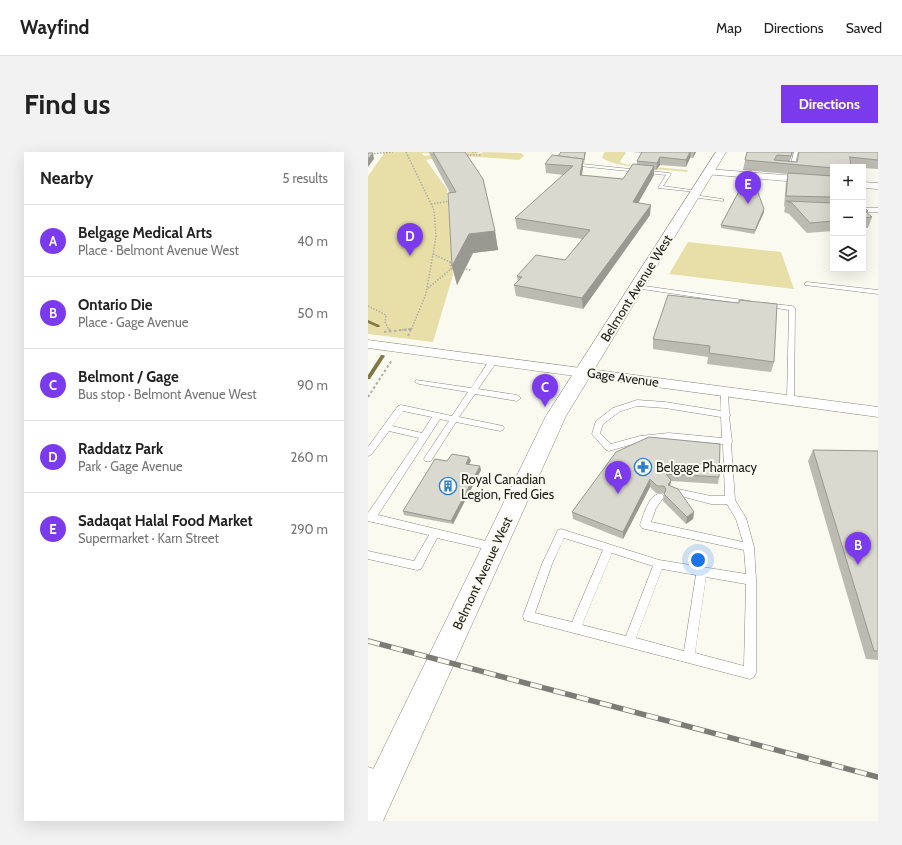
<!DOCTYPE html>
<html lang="en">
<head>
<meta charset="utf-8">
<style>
	:root { --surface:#fff; --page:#f2f2f2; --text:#222; --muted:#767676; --line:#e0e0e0; --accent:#7c3aed }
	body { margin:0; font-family:Cabin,sans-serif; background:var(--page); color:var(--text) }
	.controls { position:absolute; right:12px; top:12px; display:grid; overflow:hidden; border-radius:0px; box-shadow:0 4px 16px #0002 }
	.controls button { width:36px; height:36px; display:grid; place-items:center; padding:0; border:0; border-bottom:1px solid var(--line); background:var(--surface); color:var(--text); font:20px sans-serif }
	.you { position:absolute; left:330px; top:408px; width:14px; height:14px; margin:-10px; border:3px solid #fff; border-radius:50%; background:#1a73e8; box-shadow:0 0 0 6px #1a73e833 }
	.badge { display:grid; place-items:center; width:26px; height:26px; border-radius:50%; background:var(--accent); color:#fff; font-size:13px; font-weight:700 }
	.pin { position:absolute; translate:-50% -33px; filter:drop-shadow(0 1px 2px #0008) }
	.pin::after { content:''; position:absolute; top:21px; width:14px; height:12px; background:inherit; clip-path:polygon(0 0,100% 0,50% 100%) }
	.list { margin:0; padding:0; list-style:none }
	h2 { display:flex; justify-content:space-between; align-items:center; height:52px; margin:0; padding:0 16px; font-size:17px }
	h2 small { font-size:13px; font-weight:400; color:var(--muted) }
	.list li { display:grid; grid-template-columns:26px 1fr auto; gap:12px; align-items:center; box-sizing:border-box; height:72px; padding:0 16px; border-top:1px solid var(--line) }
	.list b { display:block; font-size:15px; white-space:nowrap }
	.list p { margin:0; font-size:13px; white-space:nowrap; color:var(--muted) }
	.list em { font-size:13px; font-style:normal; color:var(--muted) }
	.icon { flex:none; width:22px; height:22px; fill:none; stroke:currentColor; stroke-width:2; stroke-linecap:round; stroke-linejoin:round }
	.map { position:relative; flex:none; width:510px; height:669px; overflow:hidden; border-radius:0px }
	header { display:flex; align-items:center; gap:24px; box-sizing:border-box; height:56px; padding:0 20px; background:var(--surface); border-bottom:1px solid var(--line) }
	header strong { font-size:19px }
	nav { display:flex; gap:22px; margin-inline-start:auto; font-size:14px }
	.intro { display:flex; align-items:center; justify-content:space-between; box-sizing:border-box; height:96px; padding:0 24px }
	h1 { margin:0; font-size:28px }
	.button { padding:10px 18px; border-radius:0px; background:var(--accent); color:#fff; font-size:14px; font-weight:700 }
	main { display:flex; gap:24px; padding:0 24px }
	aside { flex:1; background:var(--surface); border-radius:0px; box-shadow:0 4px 16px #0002 }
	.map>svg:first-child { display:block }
	.green { fill:#e7dfa7 }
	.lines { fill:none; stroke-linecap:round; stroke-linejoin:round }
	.stream { fill:#807946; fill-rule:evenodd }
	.lane-casing { stroke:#88877e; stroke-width:1 }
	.street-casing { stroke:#88877e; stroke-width:1 }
	.secondary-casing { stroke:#88877e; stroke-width:1 }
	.path-far1 { stroke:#aeada6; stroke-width:1.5; stroke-dasharray:1.5 1.5; stroke-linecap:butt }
	.path { stroke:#aeada6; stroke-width:2; stroke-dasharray:2.5 2.5; stroke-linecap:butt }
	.lane { fill:#fff; fill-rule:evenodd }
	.street { fill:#fff; fill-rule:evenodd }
	.secondary { fill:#fff; fill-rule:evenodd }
	.rail-casing { stroke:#7c7b75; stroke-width:5.5 }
	.rail { stroke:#fbfaf0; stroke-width:4; stroke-dasharray:12; stroke-linecap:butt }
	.wall { fill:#bbbbb2 }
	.shaded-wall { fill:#999891 }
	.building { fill:#dad9cf; stroke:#999891 }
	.labels { text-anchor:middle; stroke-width:4; stroke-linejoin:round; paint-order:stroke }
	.street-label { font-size:13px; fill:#1d1d1a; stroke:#fbfaf0 }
	.poi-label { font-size:13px; fill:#1d1d1a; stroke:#fbfaf0; text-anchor:start }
</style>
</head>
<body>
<header>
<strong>Wayfind</strong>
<nav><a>Map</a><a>Directions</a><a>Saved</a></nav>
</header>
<div class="intro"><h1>Find us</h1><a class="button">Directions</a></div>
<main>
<aside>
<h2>Nearby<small>5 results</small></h2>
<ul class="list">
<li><span class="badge">A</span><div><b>Belgage Medical Arts</b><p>Place · Belmont Avenue West</p></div><em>40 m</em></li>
<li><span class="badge">B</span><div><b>Ontario Die</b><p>Place · Gage Avenue</p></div><em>50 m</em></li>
<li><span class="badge">C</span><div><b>Belmont / Gage</b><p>Bus stop · Belmont Avenue West</p></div><em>90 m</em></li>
<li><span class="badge">D</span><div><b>Raddatz Park</b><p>Park · Gage Avenue</p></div><em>260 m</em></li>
<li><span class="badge">E</span><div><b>Sadaqat Halal Food Market</b><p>Supermarket · Karn Street</p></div><em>290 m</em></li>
</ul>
</aside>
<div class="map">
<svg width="510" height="669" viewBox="0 0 510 669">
	<rect width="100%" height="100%" fill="#fbfaf0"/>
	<g class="green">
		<path d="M17,0H111L108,3L116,0L153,1L156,4L151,8L54,1L56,4L66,3L67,6L58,8L79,37L85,123L65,190L0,182V24Z"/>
		<path d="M237,0H257L258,1L252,9L253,11L261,13L320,18L319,20C303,18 242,16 234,5Z"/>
		<path d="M320,90L413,100L426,137L301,122Z"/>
	</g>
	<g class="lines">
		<g class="stream">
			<path d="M0,168L11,173L12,174L11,175H9L0,171Z"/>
			<path d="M13,203H15L17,204L2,227H0V223Z"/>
		</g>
		<defs>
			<g id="lane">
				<path d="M426,0H430L426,17L424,18L418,17V15H422Z"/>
				<path d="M204,11L301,21L303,22L295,34L330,39L328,40L290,36L298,23L202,13Z"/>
				<path d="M326,43L354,47L356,48L354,49L324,45V44Z"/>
				<rect x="495" y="56" width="15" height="4"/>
				<path d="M439,130L510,138V142L437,133V131Z"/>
				<path d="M269,133L382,149L385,151L382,153L267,136V134Z"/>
				<path d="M397,151L424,154L427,156L426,250H420L419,248L421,158L395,154V152Z"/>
				<path d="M123,206H126L130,208L110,237L149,243L153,246L149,249L107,242L91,265L135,274L136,276L135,278L132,279L88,270L63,309H57L56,307L57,305L81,269L72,267L10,363L126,391L129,392L131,395L129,398L126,399L69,386L53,417L49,418L0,407V399L46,409L61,383L0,369V361L51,286L21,279L3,303L0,304V295L30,254L33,253L84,264L100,240L51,232L47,230L48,228L103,236ZM35,259L64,265L54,281L24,274Z"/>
				<path d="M353,236H356L360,238L361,261L363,263L361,265L364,290L363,292L367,348L378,366L386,395L388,428V521L386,525L382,527L156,468L155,464L174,412L190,378L193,377L291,408L378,422L376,398L277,377L274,376L272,373C275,364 282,339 294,342L296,345L288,356L283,370L375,390L368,367L359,352H343L305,342L302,341L300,339L302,337L305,336L343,344H357L355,292L301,287L272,290L241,299L238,298L224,282L228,269L245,256L269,248L297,250L353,259ZM269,254L297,256L353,265L354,286L301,281L272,284L243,292L232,281L235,272L251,260ZM196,386L235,398L204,470L167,461L184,412ZM244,401L285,414L258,484L214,473ZM294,417L328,423L316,499L268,486ZM338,425L378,432L376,514L327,501Z"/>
				<path d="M0,615L19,621L21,626L19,631L14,633L0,629Z"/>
			</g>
			<g id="street">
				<path d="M340,17L465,27V33L337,22L336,20Z"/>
				<path d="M495,30L510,31V37L495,36Z"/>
				<path d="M0,188L510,255V265L0,196Z"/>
			</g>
			<path id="secondary" d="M348,0H358L198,264L15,669H0V628L178,264Z"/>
		</defs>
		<use href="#lane" class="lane-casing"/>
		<use href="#street" class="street-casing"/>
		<use href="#secondary" class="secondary-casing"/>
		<g class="path-far1">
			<path d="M38,0L66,58L68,85L58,142L43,178"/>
			<path d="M104,0H108"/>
			<path d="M0,2L25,0"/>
			<path d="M96,3H113"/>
			<path d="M63,52L83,49"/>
			<path d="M65,102L82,110H87"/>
			<path d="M82,110L83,117"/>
			<path d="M95,117L104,118"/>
			<path d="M60,136L83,117H88"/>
			<path d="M0,154L18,163L17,170L21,178"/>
			<path d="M34,178L43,177"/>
		</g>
		<g class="path">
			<path d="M21,177L22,179"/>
			<path d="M16,180L43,177"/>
			<path d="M40,184L43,177"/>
			<path d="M0,245L24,208"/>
		</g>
		<use href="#lane" class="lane"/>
		<use href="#street" class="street"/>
		<use href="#secondary" class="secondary"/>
		<defs>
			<path id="rail" d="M0,489L510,625"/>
		</defs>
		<use href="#rail" class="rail-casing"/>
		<use href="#rail" class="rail"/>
	</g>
	<g class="wall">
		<path d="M61,0H97L127,79L130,98L105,101L89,133L84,114L82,41L62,3Z"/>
		<path d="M218,0L216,11H215V16L214,23L255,27L269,12V9L274,1L264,0H328L325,6H322L318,15L292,13L288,18H286V23L270,51L282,63L215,157L148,144L146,133L150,130L149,124L197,108L214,87L149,77L147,66L196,23L178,21L177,12L190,4Z"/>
		<path d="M379,0H425L422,9L429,10L510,0V17L495,16V15H465V79L439,81L421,62L416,60L417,55L416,54L418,30L420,22L375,18Z"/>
		<path d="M495,55L500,59L499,61L504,65L500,76H495Z"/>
		<path d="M396,60L386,82L353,76V73Z"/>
		<path d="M300,143L406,210L403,220L339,212L340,205L285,197V187Z"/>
		<path d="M352,292L351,325L350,332L303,329L302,334L326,360L325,367L318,372L295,349L296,342L295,341H288L282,335L255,387L205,367L204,360Z"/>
		<path d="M445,298L510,299V508L498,507L440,309Z"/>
		<path d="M103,309L101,312L113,318L85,372L36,363L35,359Z"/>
	</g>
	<g class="shaded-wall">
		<path d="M322,0H323L322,6L318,15V8Z"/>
		<path d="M326,0H328L325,6Z"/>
		<path d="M5,1L6,7L0,15V7Z"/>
		<path d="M292,5V13L288,18L289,11Z"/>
		<path d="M215,7V16L212,32V23Z"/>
		<path d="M286,14V23L265,60V50Z"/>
		<path d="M283,53L282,63L215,157L214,146Z"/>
		<path d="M396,57V60L386,82L387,78Z"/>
		<path d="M127,79L130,98L105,101L89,133L84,114L101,82Z"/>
		<path d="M101,305L103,309L99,315L98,312Z"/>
		<path d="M112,314L113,318L85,372L83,369Z"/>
		<path d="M282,327V335L255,387V380Z"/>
		<path d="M303,328L302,335L300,333Z"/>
		<path d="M326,360L325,367L318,372L319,365Z"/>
	</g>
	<g class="building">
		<path d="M65,0H97L115,27L127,79L101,82L84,114L80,41L88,40Z"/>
		<path d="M193,0H217L216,8L215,7L190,4Z"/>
		<path d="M274,0H322L318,8L292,5L289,11L269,9Z"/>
		<path d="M379,0H424L423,4L409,3L406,8L429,10L431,0H510V8L481,5L482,6L483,15H465V16L377,8Z"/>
		<path d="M0,1H5L0,7Z"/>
		<path d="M184,3L215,7L212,23L255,27L265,12L286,14L265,50L283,53L214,146L146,133L154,125L149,124L168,103L197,108L222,78L147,66L205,14L177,12Z"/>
		<path d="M420,21L465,24V45L418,44Z"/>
		<path d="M379,24H384L396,57L387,78L353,73Z"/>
		<path d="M418,49L465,51V69L442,71L424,51Z"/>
		<path d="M495,55L500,59H497L504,65L495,66Z"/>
		<path d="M300,143L371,151V148L409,152L406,210L341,201L342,194L285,187Z"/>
		<path d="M281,285L352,292L351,325L298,322L303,328L300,333L310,337L326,360L319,365L296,342L298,338L296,334H289L282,327L255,380L204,360L248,300Z"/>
		<path d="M445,298L510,299V499H506Z"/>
		<path d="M84,302L101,305L98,312L112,314L83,369L35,359L67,307L79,309Z"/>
	</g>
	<defs>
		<symbol id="pharmacy-ring" viewBox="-11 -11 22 22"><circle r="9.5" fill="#fbfaf0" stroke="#2d7ecd" stroke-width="1.5"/><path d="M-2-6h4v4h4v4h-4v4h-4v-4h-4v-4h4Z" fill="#2d7ecd"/></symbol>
		<symbol id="building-ring" viewBox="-11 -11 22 22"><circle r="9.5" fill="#fbfaf0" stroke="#2d7ecd" stroke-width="1.5"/><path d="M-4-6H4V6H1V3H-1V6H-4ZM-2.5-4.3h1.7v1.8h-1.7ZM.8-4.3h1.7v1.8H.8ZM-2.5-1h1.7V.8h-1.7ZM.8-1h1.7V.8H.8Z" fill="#2d7ecd"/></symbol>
	</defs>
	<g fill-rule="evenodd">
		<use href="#pharmacy-ring" x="265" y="305" width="20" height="20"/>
		<use href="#building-ring" x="70" y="324" width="20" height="20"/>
	</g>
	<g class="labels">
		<g class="street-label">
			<text transform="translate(268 136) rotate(-58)" y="5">Belmont Avenue West</text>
			<text transform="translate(255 225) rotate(8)" y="5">Gage Avenue</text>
			<text transform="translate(114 421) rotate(-65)" y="5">Belmont Avenue West</text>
		</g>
		<g class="poi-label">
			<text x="288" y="320">Belgage Pharmacy</text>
			<text x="93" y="332">Royal Canadian<tspan x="93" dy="15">Legion, Fred Gies</tspan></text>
		</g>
	</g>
</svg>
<div class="controls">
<button>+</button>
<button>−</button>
<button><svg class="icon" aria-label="layers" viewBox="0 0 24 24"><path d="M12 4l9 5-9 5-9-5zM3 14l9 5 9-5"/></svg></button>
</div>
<div class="you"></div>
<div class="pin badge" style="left:250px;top:342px">A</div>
<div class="pin badge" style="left:490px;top:413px">B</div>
<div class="pin badge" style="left:177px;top:255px">C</div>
<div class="pin badge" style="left:42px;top:104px">D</div>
<div class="pin badge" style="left:380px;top:52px">E</div>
</div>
</main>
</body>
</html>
